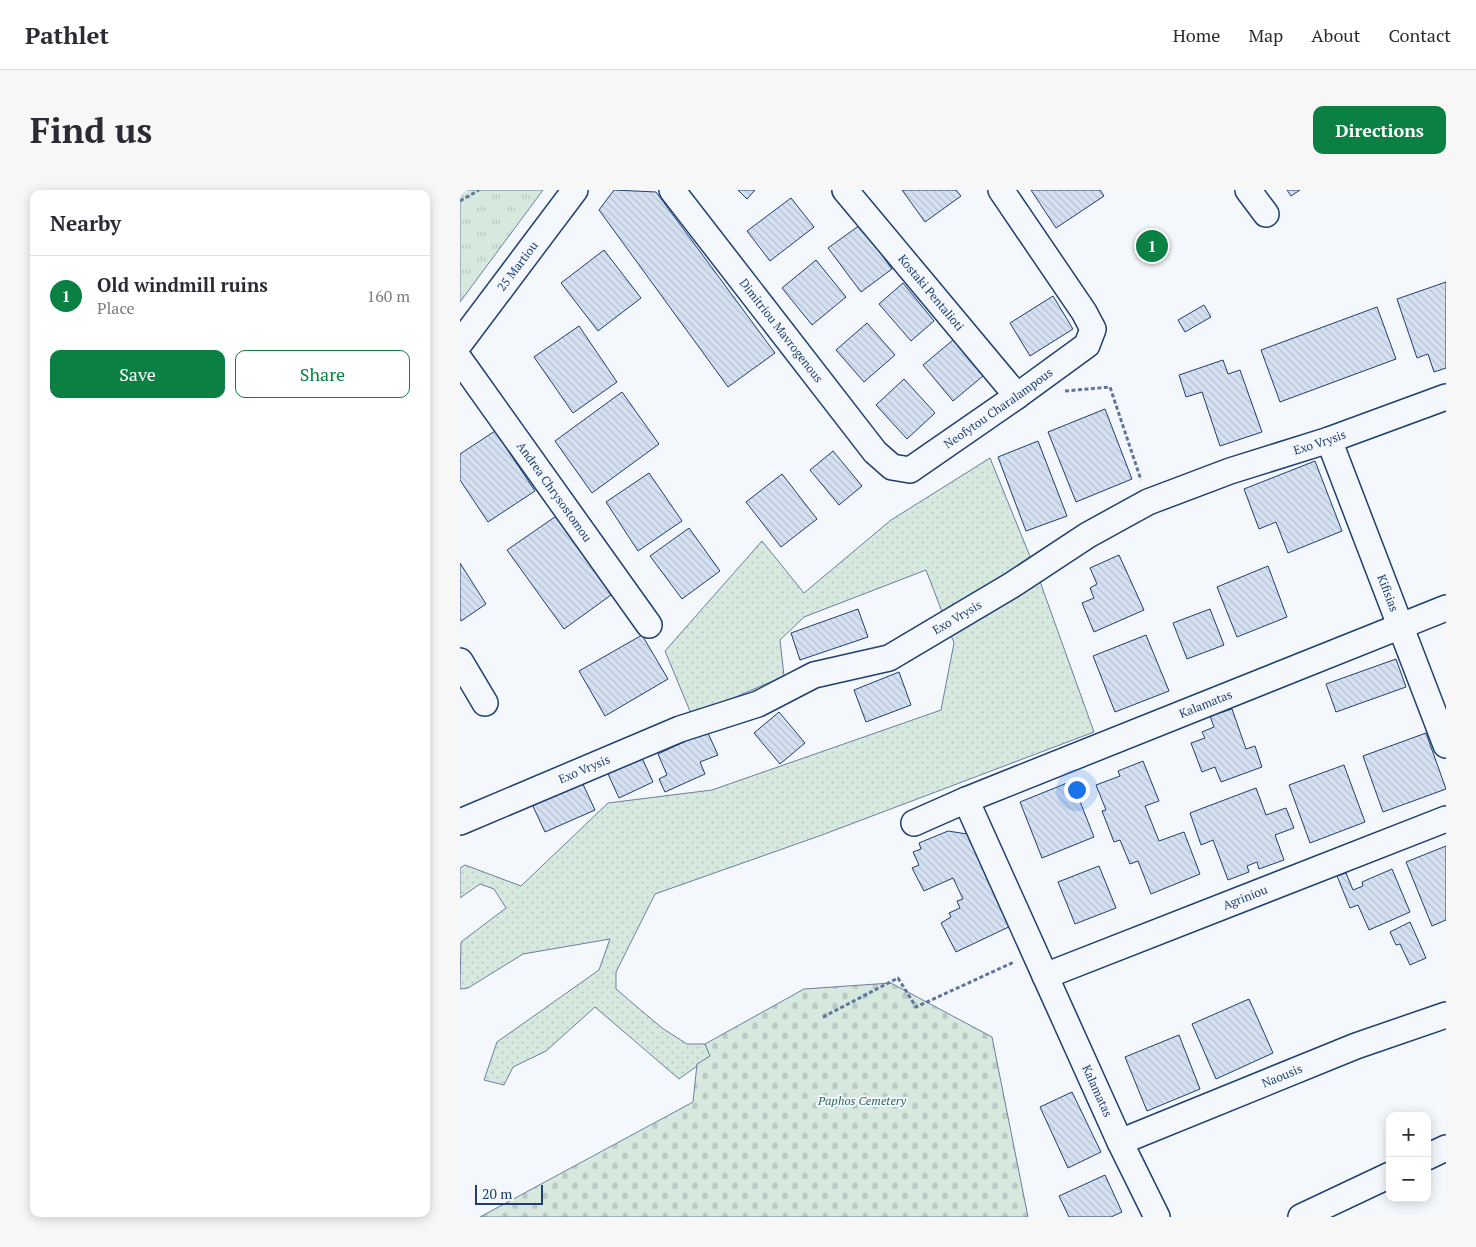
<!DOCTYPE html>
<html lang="en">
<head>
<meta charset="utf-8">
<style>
	:root { --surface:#fff; --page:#f7f7f7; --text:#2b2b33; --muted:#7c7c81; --line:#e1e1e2; --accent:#0b8043 }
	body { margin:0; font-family:"PT Serif",serif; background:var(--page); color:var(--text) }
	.controls { position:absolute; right:15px; bottom:15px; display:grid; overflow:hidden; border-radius:10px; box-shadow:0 2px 12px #0003 }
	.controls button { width:45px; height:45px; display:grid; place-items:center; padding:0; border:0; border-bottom:1px solid var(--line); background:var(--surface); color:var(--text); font:25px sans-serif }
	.scale { position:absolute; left:15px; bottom:12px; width:68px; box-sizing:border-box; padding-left:5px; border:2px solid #1d3f73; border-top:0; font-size:14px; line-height:18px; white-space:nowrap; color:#1d3f73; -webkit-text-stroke:4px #f4f7fb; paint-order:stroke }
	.you { position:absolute; left:616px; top:599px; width:18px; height:18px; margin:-12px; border:4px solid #fff; border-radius:50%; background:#1a73e8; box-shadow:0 0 0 8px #1a73e833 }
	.badge { display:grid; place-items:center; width:32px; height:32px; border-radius:50%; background:var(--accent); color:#fff; font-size:16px; font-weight:700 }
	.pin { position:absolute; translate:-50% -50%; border:2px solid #fff; box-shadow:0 1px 5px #0006 }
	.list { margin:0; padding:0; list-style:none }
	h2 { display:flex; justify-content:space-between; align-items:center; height:65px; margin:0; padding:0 20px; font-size:21px }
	h2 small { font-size:16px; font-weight:400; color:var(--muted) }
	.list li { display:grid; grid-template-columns:32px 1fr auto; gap:15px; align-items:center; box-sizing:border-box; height:80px; padding:0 20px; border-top:1px solid var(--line) }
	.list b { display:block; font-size:19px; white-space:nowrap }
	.list p { margin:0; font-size:16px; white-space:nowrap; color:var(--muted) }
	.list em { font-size:16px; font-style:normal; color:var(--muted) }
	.actions { display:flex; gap:10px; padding:15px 20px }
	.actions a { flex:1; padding:11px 0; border:1px solid var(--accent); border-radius:10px; text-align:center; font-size:18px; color:var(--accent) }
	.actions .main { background:var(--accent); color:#fff }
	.map { position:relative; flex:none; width:986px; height:1027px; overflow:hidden; border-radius:10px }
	header { display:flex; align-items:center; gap:30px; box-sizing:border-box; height:70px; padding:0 25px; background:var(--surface); border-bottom:1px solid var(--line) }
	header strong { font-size:24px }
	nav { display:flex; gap:28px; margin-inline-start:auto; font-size:18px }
	.intro { display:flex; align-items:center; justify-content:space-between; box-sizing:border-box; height:120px; padding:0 30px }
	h1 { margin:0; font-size:35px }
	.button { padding:12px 22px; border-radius:10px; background:var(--accent); color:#fff; font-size:18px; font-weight:700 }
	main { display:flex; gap:30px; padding:0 30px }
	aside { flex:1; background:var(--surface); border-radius:10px; box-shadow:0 2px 12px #0003 }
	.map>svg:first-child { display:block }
	.grass { fill:url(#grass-dots); stroke:#687fa3 }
	.cemetery { fill:url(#cemetery-stones); stroke:#687fa3 }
	.park { fill:url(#park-tufts); stroke:#687fa3 }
	.building { fill:url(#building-back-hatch); stroke:#1d3f73 }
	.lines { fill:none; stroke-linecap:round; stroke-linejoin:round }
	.minor-casing { stroke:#1d3f73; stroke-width:28 }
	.path { stroke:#5e769c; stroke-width:3; stroke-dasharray:4 2.5; stroke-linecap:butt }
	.minor { stroke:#f4f7fb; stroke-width:25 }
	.labels { text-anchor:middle; stroke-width:4; stroke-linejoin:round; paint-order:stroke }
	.street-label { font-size:12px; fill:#1d3f73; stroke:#f4f7fb }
	.park-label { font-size:12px; font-style:italic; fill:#2c6c60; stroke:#f4f7fb }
</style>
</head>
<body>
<header>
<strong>Pathlet</strong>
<nav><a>Home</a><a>Map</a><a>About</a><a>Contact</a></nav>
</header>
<div class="intro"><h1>Find us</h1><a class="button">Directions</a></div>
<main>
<aside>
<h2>Nearby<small></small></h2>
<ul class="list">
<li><span class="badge">1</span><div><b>Old windmill ruins</b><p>Place</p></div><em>160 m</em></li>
</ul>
<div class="actions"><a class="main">Save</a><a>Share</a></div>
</aside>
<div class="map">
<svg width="986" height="1027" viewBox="0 0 986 1027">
	<defs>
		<pattern id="grass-dots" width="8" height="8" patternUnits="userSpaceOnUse" patternTransform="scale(1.25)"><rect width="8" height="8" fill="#d7e8df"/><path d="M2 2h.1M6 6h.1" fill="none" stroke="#b8c8c3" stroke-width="1.8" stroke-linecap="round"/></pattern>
		<pattern id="cemetery-stones" width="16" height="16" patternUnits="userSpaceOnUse" patternTransform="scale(1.25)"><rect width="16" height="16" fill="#d7e8df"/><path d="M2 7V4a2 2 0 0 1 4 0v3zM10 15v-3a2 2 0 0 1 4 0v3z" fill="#b8c8c3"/></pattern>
		<pattern id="park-tufts" width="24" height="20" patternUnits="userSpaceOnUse" patternTransform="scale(1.25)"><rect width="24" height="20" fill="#d7e8df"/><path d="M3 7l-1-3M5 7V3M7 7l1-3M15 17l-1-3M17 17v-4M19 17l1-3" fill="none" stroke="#b8c8c3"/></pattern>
		<pattern id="building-back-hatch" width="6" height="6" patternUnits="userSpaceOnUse" patternTransform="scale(1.25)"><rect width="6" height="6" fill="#d5e0f0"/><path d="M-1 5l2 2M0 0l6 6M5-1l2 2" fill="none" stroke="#b6c1d1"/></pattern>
	</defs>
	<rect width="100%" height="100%" fill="#f4f7fb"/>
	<path class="grass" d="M530,268L578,386L634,542L362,645L195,704L156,782V799L202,838L227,854H245L251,866L219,889L135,817L86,861L53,877L44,895L24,890L37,852L139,780L150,749L63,764L8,798L0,799L1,752L46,718L34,699L20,694L0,708V678L5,675L61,696L148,613L252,600L481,520L494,453L466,380L344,427L320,450L324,486L232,526L205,461L302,351L344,403L431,330Z"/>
	<path class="cemetery" d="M431,793L532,847L568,1027H20L233,912L237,874L250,866L245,854L344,799Z"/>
	<path class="park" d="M0,0H83L0,112Z"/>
	<g class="building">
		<path d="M154,0L196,2L315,163L268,197L139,20Z"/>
		<path d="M278,0H295L287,9Z"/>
		<path d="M442,0H496L501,6L465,32Z"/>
		<path d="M571,0H640L644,6L596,38Z"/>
		<path d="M827,0H840L831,6Z"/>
		<path d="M331,8L354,37L310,71L287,41Z"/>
		<path d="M400,35L432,79L401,102L368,58Z"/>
		<path d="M144,60L181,108L138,141L101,93Z"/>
		<path d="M356,70L386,107L352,135L322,98Z"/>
		<path d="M986,92V178L974,182L968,164L957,168L937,109Z"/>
		<path d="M443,93L474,131L451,151L419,114Z"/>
		<path d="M593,106L613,139L570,166L550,133Z"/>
		<path d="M744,115L751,127L725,142L718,130Z"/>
		<path d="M917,117L936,169L820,212L801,160Z"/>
		<path d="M407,133L435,165L404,192L376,160Z"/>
		<path d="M119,136L157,192L113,223L74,167Z"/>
		<path d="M493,150L523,186L493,211L463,175Z"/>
		<path d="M763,170L768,184L780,180L802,242L760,256L742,202L726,207L719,185Z"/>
		<path d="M444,189L475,223L447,249L416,215Z"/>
		<path d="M162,202L199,254L132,303L95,251Z"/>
		<path d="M645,219L672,289L616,312L588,242Z"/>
		<path d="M35,241L75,301L28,332L0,290V264Z"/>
		<path d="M578,251L607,326L566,341L538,267Z"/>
		<path d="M373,261L402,296L379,315L350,280Z"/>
		<path d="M855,271L882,341L828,363L816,332L799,339L784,299Z"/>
		<path d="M189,283L222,331L178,361L146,312Z"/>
		<path d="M322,284L357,329L321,357L286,312Z"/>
		<path d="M102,322L158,400L104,439L47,360Z"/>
		<path d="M229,338L260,381L222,409L190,366Z"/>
		<path d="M659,365L684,420L634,442L622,413L634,408L630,398L637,394L630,378Z"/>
		<path d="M0,373L26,414L1,431L0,429Z"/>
		<path d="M808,376L827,427L777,447L757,397Z"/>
		<path d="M398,419L408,447L340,470L331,443Z"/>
		<path d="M750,419L764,455L727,469L713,433Z"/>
		<path d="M182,445L208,489L145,526L119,481Z"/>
		<path d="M686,445L709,501L655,522L633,466Z"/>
		<path d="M936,469L946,497L876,522L866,494Z"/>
		<path d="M439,482L451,515L406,532L394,500Z"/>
		<path d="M772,519L786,559L795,556L802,577L761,592L755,577L742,582L731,553L745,548L742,542L754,537L750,526Z"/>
		<path d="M319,522L345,553L320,574L294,543Z"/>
		<path d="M247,541L258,565L240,572L245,584L205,602L199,589L207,585L198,564Z"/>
		<path d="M966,543L986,599L923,622L903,566Z"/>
		<path d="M182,568L193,592L159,608L148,584Z"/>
		<path d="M683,571L699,611L685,616L699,651L724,642L740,684L691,704L678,671L670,674L660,650L654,652L642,621L646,620L636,595L660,586L658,581Z"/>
		<path d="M884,575L905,632L850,653L829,595Z"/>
		<path d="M121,590L135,620L85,642L71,612Z"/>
		<path d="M612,591L634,647L582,668L560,612Z"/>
		<path d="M796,598L806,625L826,618L834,638L815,645L824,670L799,679L797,672L787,676L789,682L768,690L753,650L741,655L730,623Z"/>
		<path d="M488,641L507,644L513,657L519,653L555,734L496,762L481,733L491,727L489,723L500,718L497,711L503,709L493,688L464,701L452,678L459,675L453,662L461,659L459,653Z"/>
		<path d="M986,656V730L972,736L946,672Z"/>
		<path d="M639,676L656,718L615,734L598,692Z"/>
		<path d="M932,679L950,722L909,740L898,715L890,718L877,686L886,683L893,700L903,696L902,692Z"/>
		<path d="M950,732L966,768L950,775L940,754L936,755L930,742Z"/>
		<path d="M789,809L813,863L756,889L732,834Z"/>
		<path d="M719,845L740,899L687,921L665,867Z"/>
		<path d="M612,902L641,962L608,978L580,917Z"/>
		<path d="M645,985L662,1022L651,1027H609L599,1006Z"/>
	</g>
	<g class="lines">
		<defs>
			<g id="minor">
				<path id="s1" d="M212,0L415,262L432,277L450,280L557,206L627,155L633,139L624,122L541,0"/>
				<path id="s2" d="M385,0L557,206"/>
				<path d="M788,0L806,24"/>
				<path id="s3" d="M0,153L115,0"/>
				<path id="s4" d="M0,170L189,435"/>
				<path id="s5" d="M869,250L986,555"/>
				<path d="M0,471L25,513"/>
				<path id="s6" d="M506,610L660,952L697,1027"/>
				<path id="s7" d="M0,632L220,539L298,514L354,485L429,468L552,395L628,345L688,312L770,281L869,250L986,207"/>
				<path id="s8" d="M454,633L506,610L986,418"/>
				<path id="s9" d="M585,786L986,629"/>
				<path id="s10" d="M660,952L896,856L986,825"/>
				<path d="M967,967L986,958"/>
				<path d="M841,1027L930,985"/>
			</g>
		</defs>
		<use href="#minor" class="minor-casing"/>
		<g class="path">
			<path d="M0,11L19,0"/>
			<path d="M605,201L650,197L681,290"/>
			<path d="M363,827L438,788L456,817L554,772"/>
		</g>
		<use href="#minor" class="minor"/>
	</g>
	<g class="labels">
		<g class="street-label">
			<text dy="4" stroke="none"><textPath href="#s3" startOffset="96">25 Martiou</textPath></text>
			<text dy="4" stroke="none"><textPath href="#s2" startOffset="134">Kostaki Pentalioti</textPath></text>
			<text dy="4" stroke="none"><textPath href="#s1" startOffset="178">Dimitriou Mavrogenous</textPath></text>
			<text dy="4" stroke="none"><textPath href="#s1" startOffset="480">Neofytou Charalampous</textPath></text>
			<text dy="4" stroke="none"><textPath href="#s7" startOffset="945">Exo Vrysis</textPath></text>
			<text dy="4" stroke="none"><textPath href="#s4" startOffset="162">Andrea Chrysostomou</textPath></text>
			<text dy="4" stroke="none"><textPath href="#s5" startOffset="164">Kifisias</textPath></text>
			<text dy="4" stroke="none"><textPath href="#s7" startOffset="540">Exo Vrysis</textPath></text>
			<text dy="4" stroke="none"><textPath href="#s8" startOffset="315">Kalamatas</textPath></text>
			<text dy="4" stroke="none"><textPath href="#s7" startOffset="135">Exo Vrysis</textPath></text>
			<text dy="4" stroke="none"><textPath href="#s9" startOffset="215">Agriniou</textPath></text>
			<text dy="4" stroke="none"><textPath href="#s10" startOffset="175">Naousis</textPath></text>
			<text dy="4" stroke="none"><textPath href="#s6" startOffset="319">Kalamatas</textPath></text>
		</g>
		<g class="park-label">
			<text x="402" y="915">Paphos Cemetery</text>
		</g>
	</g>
</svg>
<div class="controls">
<button>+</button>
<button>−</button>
</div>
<div class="scale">20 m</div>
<div class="you"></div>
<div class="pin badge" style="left:692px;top:56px">1</div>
</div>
</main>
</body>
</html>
